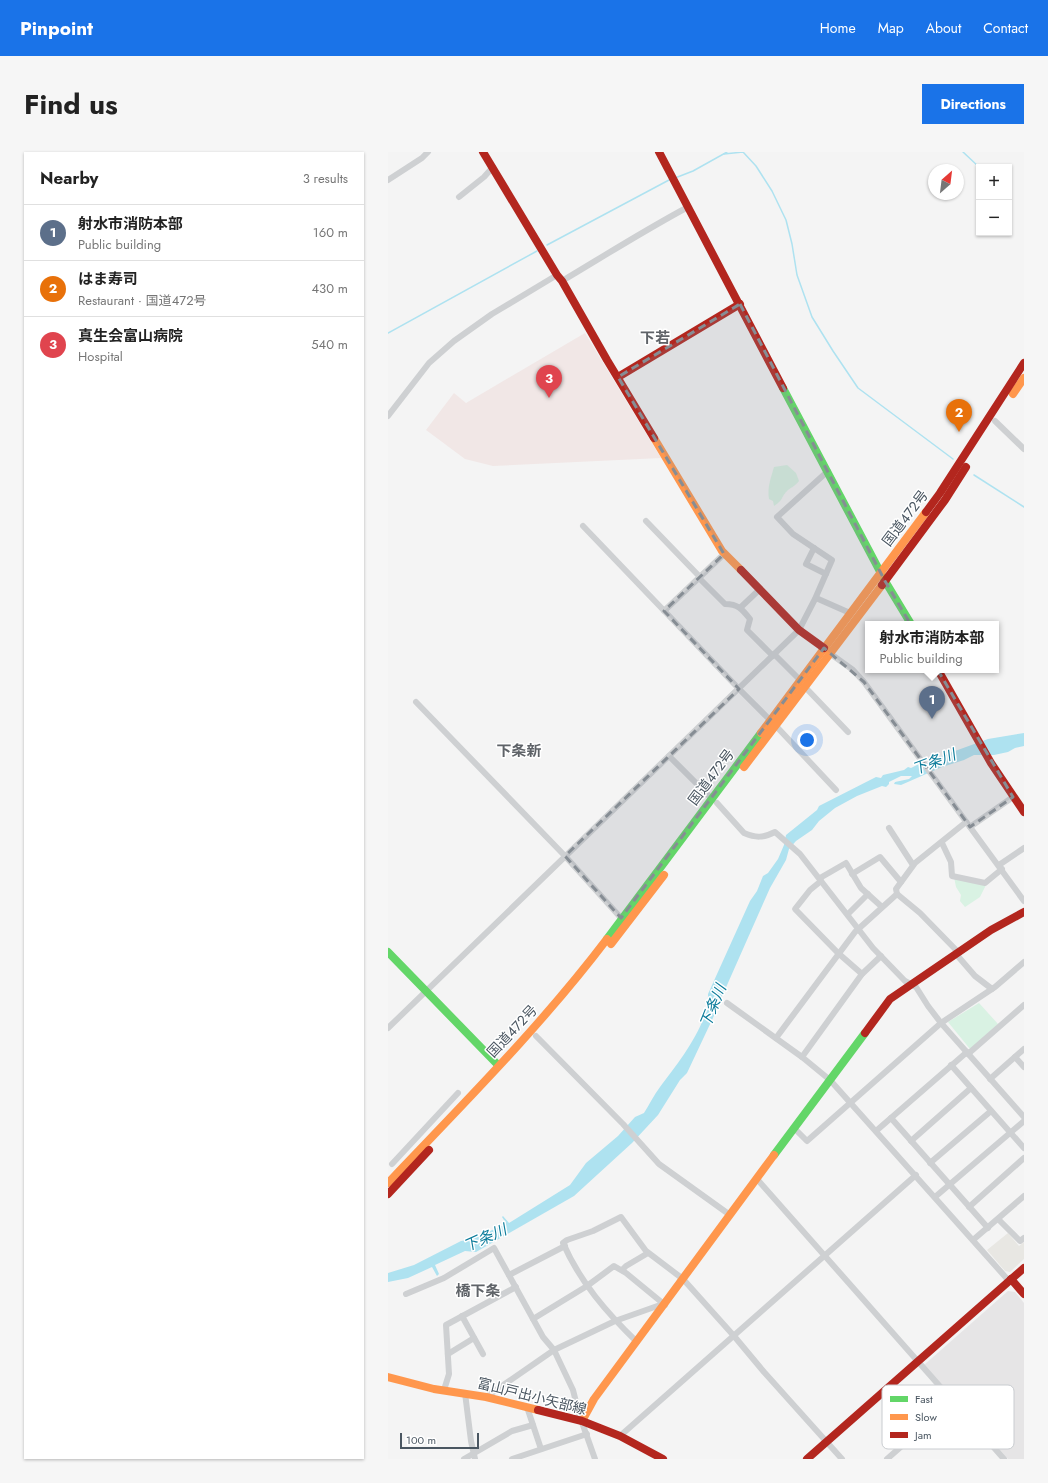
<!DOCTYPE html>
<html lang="en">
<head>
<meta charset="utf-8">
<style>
	:root { --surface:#fff; --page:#f6f6f6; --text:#222; --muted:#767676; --line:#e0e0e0; --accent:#1a73e8 }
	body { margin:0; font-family:Jost,"Noto Sans JP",sans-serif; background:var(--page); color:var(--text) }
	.controls { position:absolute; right:12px; top:12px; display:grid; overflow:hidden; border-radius:0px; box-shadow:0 1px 3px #0004 }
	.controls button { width:36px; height:36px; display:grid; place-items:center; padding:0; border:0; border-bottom:1px solid var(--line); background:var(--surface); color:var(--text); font:20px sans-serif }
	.compass { position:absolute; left:540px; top:12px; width:36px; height:36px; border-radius:50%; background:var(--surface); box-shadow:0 1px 3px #0004; rotate:28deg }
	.scale { position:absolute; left:12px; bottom:10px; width:79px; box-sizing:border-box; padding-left:4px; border:2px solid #4a5661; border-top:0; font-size:11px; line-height:14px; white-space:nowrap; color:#4a5661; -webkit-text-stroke:3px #fff; paint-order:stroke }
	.you { position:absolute; left:419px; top:588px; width:14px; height:14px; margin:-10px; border:3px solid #fff; border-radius:50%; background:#1a73e8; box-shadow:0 0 0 6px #1a73e833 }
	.badge { display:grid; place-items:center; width:26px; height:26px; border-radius:50%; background:var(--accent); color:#fff; font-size:13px; font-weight:700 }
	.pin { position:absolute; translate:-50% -33px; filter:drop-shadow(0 1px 2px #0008) }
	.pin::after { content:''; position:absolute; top:21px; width:14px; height:12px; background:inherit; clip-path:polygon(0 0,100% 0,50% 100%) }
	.popup { position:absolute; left:477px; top:469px; width:134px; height:52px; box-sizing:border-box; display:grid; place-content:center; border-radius:0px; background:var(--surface); filter:drop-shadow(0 1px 3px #0005); font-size:13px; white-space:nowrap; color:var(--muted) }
	.popup b { font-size:15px; color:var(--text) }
	.popup::after { content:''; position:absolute; left:50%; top:100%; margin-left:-8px; border:8px solid transparent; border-top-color:var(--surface) }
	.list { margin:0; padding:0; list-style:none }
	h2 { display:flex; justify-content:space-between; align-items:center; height:52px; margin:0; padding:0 16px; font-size:17px }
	h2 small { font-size:13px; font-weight:400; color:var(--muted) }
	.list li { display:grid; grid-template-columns:26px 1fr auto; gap:12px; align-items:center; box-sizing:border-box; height:56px; padding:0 16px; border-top:1px solid var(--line) }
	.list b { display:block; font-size:15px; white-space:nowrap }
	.list p { margin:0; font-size:13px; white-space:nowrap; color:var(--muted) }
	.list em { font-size:13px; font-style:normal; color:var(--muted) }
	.map { position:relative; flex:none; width:636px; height:1307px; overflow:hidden; border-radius:0px }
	header { display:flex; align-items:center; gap:24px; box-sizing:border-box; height:56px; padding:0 20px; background:var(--accent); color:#fff }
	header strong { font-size:19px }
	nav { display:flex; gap:22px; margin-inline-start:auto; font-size:14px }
	.intro { display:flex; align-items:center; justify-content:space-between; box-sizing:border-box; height:96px; padding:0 24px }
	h1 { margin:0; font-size:28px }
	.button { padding:10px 18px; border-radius:0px; background:var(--accent); color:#fff; font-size:14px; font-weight:700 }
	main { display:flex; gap:24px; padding:0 24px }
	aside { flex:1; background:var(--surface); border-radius:0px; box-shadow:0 1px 3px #0004 }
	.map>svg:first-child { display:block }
	.commercial { fill:#e8e7e3 }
	.education { fill:#e6e5e6 }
	.medical { fill:#f1e7e6 }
	.green { fill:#d9f2e3 }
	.water { fill:#aee2f0 }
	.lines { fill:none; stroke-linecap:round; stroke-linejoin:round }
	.stream { stroke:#aee2f0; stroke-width:1.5 }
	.street { stroke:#ced0d2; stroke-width:6 }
	.fast { stroke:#63d668; stroke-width:8 }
	.slow { stroke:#ff974d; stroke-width:8 }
	.jam { stroke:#b3261e; stroke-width:8 }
	.marked { fill:#868d94; fill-opacity:0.2; stroke:#868d94; stroke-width:3; stroke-dasharray:8 5; stroke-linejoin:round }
	.labels { text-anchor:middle; stroke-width:3; stroke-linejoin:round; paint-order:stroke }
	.street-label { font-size:14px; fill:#4a5661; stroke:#fff }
	.neighbourhood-label { font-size:15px; font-weight:bold; fill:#5f6368; stroke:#fff }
	.water-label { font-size:15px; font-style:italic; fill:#0c7c9b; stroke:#fff }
	.key { fill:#fff; stroke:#c9ccd0; stroke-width:1 }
	.key-label { font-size:11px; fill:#4a5661 }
</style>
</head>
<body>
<header>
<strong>Pinpoint</strong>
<nav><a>Home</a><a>Map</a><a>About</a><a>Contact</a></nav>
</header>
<div class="intro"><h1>Find us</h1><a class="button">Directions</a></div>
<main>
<aside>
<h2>Nearby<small>3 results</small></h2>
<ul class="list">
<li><span class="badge" style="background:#5c6f8a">1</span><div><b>射水市消防本部</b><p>Public building</p></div><em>160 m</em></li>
<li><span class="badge" style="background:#e8710a">2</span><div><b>はま寿司</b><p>Restaurant · 国道472号</p></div><em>430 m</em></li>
<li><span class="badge" style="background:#e0444e">3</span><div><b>真生会富山病院</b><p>Hospital</p></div><em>540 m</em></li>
</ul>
</aside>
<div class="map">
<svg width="636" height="1307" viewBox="0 0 636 1307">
	<rect width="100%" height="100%" fill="#f4f4f4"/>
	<path class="commercial" d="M620,1081L631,1094L636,1090V1107L622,1120L617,1119L599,1098Z"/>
	<path class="education" d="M620,1139L627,1140L636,1151V1307H620L536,1213Z"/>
	<path class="medical" d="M197,181L273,306L105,314L77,307L38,278L66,241L78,251Z"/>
	<g class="green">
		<path d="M399,313L408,321L411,329C407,334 404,335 400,338C393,344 396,348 386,354L385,349L381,347C379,335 383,326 386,315Z"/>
		<path d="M566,725L598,733L592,745L577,755L572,749L573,743L568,735Z"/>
		<path d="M591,851L610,872L582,897L560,870Z"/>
	</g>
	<path class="water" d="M636,581V594L627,596L620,600L606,603H586L576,608L554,615L513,633L506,632L507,630L521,627L524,624H513L501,630V632L498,635L494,634L469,644L447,656L431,669L424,678L408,689L401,697L398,708L382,736L332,849V851L299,921L292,928L270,963L244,991L186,1044L88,1100L77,1099L47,1113L51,1122L49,1124L44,1115L20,1126L0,1130V1121L26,1113L73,1089L83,1087L116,1073L118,1071L114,1065L115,1064L121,1071L182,1033L198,1011L230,984L247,965L256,961C261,953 266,943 272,935C290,911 321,873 320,842L362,749L369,739L375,724L380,721L390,707L396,693L398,683L429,658L431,654L488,625L493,626L495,623L516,618L520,615L523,616L533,611H539L545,607L600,587Z"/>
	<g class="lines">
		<g class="stream">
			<path d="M575,0L591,15"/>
			<path d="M336,2L355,0L368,14L384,39L398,68L404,92L409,123L424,165L445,199L470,236L565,307"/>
			<path d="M287,26L305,19L339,0"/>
			<path d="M159,93L281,28"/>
			<path d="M0,181L149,99"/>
			<path d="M586,323L636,355"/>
		</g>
		<g class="street">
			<path d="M0,28L34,6L40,0"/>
			<path d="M71,45L96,25L105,15"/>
			<path d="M174,129C216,104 257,78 300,55"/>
			<path d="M0,264L41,211L66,189L104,162L169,123"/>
			<path d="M607,269L636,297"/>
			<path d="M258,369L312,425"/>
			<path d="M195,374L351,537L382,568"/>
			<path d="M426,396L418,412L438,422"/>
			<path d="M311,426L337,452C350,452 354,457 362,467L359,478L385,504"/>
			<path d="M428,446L462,461"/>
			<path d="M353,455L371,438"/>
			<path d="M276,459L336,402"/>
			<path d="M440,500L465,518L476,530L636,749"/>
			<path d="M386,502L412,528"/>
			<path d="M417,535L460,580"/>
			<path d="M28,550L177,704L233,766"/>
			<path d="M388,574L448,638"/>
			<path d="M281,604L323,646"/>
			<path d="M329,651L356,681C368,686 375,686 387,680L412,702L485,796L517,829L528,835L540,854L553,871L636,965"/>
			<path d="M582,675L625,645"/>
			<path d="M501,676L525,713"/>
			<path d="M554,691L563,710L564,724L597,731L614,717"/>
			<path d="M611,713L636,696"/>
			<path d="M464,722L492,705L513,730"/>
			<path d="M432,726L458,711L473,736L494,755"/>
			<path d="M433,729L422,738L407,757L450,801L474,822"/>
			<path d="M509,742L532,761L571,801"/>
			<path d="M460,762L480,742"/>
			<path d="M568,802L587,824L604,837"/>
			<path d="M339,851L414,905L442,928L621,1129"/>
			<path d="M0,876L411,478L427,447L444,408L405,382L389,365L440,319"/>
			<path d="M148,884L235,972L271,1012L342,1063"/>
			<path d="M388,886L467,780L509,742L508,737L527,711L578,670"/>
			<path d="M580,902L636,853"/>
			<path d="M414,905L474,822L493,804"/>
			<path d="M627,905L636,915"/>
			<path d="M563,913L636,996"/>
			<path d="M602,927L636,897"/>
			<path d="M503,966L600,1076"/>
			<path d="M406,976L419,989L553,871L607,835L636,810"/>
			<path d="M488,979L579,900"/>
			<path d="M523,989L583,936"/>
			<path d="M542,1011L603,959"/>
			<path d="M4,1012L70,941"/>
			<path d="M369,1027L616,1307"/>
			<path d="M547,1045L636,969"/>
			<path d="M581,1055L636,1006"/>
			<path d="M610,1067L632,1089L636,1086"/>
			<path d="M585,1088L636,1044"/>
			<path d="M234,1118L238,1114L260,1101"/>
			<path d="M121,1123L177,1094"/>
			<path d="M18,1142L56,1126L106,1096L155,1185L166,1198L185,1238L191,1262L207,1307"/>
			<path d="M74,1164L95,1202"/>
			<path d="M145,1167L199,1134L226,1114L238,1121L277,1153"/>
			<path d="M249,1190C219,1161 192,1130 175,1091L179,1088L205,1079L233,1065L258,1099L295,1127L346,1184L376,1220L454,1307"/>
			<path d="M60,1202L86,1186"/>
			<path d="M56,1238L61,1222L58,1173L128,1135"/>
			<path d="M77,1241L83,1289L87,1307"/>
			<path d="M98,1245L166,1198L227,1169L275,1152"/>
			<path d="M139,1255L153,1297"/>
			<path d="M232,1284L528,1023"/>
			<path d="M76,1307L124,1279L145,1273"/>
			<path d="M124,1307L199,1282"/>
			<path d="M499,1307L565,1249"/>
		</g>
		<g class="fast">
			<path d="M395,236L497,429L523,472"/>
			<path d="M219,787L373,581"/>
			<path d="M0,800L110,913"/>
			<path d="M386,1003L477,881"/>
		</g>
		<g class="slow">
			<path d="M625,242L636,226"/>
			<path d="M266,286L334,399L353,418"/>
			<path d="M373,581L538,360"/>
			<path d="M356,615L494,433"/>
			<path d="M223,792L276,723"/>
			<path d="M0,1031C75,952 153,874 219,787"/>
			<path d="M0,1225L46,1237L98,1245L150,1258"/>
			<path d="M194,1269L206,1247L386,1003"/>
		</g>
		<g class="jam">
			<path d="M95,0L169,123L174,129L219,208L266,286"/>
			<path d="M271,0L395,236"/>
			<path d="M230,225L352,152"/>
			<path d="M538,360L552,341L636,211"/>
			<path d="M353,418L411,478L436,496"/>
			<path d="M494,433L557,348L578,315"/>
			<path d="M550,518L603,611L636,660"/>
			<path d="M477,881L502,847L603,778L636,760"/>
			<path d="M0,1042L41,998"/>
			<path d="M623,1127L636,1142"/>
			<path d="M150,1258L194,1269L232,1284L275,1307"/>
			<path d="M419,1307L636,1116"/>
		</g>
	</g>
	<path class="marked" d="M352,152L497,429L625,645L582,675L476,530L436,496L233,766L177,704L351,537L276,459L336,402L230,225Z"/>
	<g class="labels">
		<g class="street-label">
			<text transform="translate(517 366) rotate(-53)" y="5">国道472号</text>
			<text transform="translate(323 625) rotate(-53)" y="5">国道472号</text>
			<text transform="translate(124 879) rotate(-47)" y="5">国道472号</text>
			<text transform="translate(144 1244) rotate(14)" y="5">富山戸出小矢部線</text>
		</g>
		<g class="neighbourhood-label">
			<text x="267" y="191">下若</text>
			<text x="131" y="604">下条新</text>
			<text x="90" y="1144">橋下条</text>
		</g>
		<g class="water-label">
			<text transform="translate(546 610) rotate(-21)" y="5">下条川</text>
			<text transform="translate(325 854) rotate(-68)" y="5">下条川</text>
			<text transform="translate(97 1086) rotate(-24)" y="5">下条川</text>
		</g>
	</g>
	<rect x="494" y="1233" width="132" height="64" rx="6" class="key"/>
	<rect x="502" y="1244" width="18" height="6" fill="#63d668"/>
	<rect x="502" y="1262" width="18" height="6" fill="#ff974d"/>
	<rect x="502" y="1280" width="18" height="6" fill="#b3261e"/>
	<g class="key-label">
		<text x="527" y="1251">Fast</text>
		<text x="527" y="1269">Slow</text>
		<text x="527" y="1287">Jam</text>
	</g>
</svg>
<div class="controls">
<button>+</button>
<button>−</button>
</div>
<svg class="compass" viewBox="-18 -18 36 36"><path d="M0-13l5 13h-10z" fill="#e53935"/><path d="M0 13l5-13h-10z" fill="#767676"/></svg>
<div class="scale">100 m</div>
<div class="you"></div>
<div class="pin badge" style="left:544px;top:567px;background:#5c6f8a">1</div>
<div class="popup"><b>射水市消防本部</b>Public building</div>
<div class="pin badge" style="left:571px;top:280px;background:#e8710a">2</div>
<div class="pin badge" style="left:161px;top:246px;background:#e0444e">3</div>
</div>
</main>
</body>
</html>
